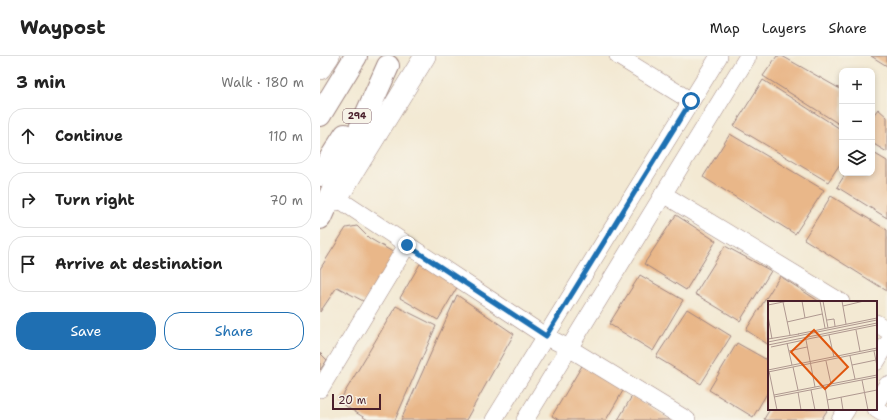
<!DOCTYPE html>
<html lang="en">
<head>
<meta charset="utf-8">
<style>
	:root { --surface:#fff; --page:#f6f6f6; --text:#222; --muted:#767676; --line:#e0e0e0; --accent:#1f6fb2 }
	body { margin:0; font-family:"Shantell Sans",sans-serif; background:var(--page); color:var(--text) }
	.controls { position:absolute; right:12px; top:12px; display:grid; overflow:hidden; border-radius:8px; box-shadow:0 2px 6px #0003 }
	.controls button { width:36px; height:36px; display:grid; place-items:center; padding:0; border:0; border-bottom:1px solid var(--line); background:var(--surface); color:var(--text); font:20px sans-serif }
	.scale { position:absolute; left:12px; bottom:10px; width:49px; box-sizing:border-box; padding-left:4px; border:2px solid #4a1f2b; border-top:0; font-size:11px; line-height:14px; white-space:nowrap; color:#4a1f2b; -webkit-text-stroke:3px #f7f3e8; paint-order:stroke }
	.stop { position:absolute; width:12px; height:12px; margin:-9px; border:3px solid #1f6fb2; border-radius:50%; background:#fff }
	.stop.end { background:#1f6fb2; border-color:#fff; box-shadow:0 1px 4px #0008 }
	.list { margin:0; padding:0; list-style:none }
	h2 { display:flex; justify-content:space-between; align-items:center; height:52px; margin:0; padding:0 16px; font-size:17px }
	h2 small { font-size:13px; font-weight:400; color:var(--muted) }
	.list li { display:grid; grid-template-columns:26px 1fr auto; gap:12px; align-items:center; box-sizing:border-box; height:56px; margin:0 8px 8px; padding:0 8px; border:1px solid var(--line); border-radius:16px }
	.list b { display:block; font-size:15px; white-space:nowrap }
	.list em { font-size:13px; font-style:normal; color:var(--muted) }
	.actions { display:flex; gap:8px; padding:12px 16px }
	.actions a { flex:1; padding:9px 0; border:1px solid var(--accent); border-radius:16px; text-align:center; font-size:14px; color:var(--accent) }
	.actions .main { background:var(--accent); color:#fff }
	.icon { flex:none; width:22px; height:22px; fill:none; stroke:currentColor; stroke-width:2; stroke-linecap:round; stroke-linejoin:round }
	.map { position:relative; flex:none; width:567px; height:364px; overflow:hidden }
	header { display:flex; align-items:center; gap:24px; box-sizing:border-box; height:56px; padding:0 20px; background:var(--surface); border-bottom:1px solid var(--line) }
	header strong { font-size:19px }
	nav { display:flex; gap:22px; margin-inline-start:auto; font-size:14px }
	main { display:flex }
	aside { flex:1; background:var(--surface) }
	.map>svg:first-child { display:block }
	.building { fill:#e9b789 }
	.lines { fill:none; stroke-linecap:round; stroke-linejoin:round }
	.minor-casing { stroke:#9e847f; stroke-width:18 }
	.tertiary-casing { stroke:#9e847f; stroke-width:22 }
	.primary-casing { stroke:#9e847f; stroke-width:24 }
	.minor { stroke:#fff; stroke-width:17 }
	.tertiary { stroke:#fff; stroke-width:21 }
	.primary { stroke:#fff; stroke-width:22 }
	.route { stroke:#1f6fb2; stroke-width:5 }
	.labels { text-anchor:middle; stroke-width:3; stroke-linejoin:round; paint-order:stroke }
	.shield { fill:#f7f3e8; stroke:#7e5f64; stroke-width:1 }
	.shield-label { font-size:9px; font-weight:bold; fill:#4a1f2b }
	.inset-road { fill:none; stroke:#af9890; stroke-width:1 }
	.view { fill:#e0560e; fill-opacity:0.15; stroke:#e0560e; stroke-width:2 }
	.inset-edge { fill:none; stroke:#4a1f2b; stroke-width:2 }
</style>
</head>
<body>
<header>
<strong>Waypost</strong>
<nav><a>Map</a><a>Layers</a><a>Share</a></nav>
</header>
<main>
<aside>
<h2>3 min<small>Walk · 180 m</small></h2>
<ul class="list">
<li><svg class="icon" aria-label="ahead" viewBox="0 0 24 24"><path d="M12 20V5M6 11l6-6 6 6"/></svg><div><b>Continue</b></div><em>110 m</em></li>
<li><svg class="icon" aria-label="right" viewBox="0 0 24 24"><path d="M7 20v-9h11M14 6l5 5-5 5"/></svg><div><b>Turn right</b></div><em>70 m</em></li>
<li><svg class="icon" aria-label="arrive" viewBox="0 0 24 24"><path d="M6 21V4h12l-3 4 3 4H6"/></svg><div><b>Arrive at destination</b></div></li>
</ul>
<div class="actions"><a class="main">Save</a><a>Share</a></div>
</aside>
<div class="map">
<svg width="567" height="364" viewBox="0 0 567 364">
	<rect width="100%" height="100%" fill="#f7f3e8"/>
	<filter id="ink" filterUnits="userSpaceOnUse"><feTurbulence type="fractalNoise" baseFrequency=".025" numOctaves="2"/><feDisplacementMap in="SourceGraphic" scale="8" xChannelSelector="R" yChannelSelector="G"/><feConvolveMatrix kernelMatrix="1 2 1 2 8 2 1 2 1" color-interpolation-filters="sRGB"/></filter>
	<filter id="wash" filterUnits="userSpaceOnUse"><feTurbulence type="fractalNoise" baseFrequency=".012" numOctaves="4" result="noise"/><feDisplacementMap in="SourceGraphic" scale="16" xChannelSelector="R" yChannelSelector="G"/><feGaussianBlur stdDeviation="0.9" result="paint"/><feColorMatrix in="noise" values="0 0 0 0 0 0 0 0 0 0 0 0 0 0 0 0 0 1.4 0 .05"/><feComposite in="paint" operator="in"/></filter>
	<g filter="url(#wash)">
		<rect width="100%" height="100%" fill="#f3e9d3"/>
		<g id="blocks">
			<g class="building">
				<path d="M457,0H462L522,34V70L443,20Z"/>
				<path d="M551,0H567V10Z"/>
				<path d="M443,24L522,74V105L508,126L414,70Z"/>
				<path d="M558,53L567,61V96L552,87V61Z"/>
				<path d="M410,78L504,134L475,178L383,121Z"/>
				<path d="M552,96L567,105V162L517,131L526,117H552Z"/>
				<path d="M511,140L567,174V235L484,183Z"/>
				<path d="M356,159L396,185L366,234L324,208Z"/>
				<path d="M37,170L49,182L76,198L45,246L17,231L0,256V213L26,172Z"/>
				<path d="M405,190L451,215L420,265L375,238Z"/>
				<path d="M100,208L139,228L118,264L80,242Z"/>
				<path d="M320,219L363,244L333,295L289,268Z"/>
				<path d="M460,220L500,246H449V289L426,274Z"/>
				<path d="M137,239L194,278L146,364H81Z"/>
				<path d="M76,250L116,270L75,364H48L19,346Z"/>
				<path d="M367,253L411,280L381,328L336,301Z"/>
				<path d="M417,287L449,305V334L433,361L389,334Z"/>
				<path d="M0,297L7,304L0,314Z"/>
				<path d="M263,308L304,333L286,364H239L232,360Z"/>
				<path d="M312,340L351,364H298Z"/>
				<path d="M450,353H508L501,364H446L444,363Z"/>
			</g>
		</g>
	</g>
	<g filter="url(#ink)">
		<use href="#blocks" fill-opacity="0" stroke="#9e847f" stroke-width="1"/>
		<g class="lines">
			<defs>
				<g id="minor">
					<path d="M298,0L371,45"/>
					<path d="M343,138L521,246"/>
					<path d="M17,142L225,280L249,292L367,364"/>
					<path d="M556,267L567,274"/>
					<path d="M556,306L567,288"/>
					<path d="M0,333L87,189"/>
					<path d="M556,347L567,329"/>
					<path d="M556,353L567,360"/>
					<path d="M174,364L399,0"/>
					<path d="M205,364L428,0"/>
					<path d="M520,364L527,353"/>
				</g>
				<g id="tertiary">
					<path d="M0,13L9,0"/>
					<path d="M16,144L105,0"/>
				</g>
				<g id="primary">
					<path d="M0,59L36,0"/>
					<path d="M0,119L25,79"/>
					<path d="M0,162L68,10"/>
				</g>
			</defs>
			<use href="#minor" class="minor-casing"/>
			<use href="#tertiary" class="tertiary-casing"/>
			<use href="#primary" class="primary-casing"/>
			<use href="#minor" class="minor"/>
			<use href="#tertiary" class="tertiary"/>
			<use href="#primary" class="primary"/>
		</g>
	</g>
	<g class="lines" filter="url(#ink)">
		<path class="route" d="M87,189L226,280L371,45"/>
	</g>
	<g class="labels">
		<rect class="shield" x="23" y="53" width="28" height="14" rx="3"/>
		<g class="shield-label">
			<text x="37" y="63">294</text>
		</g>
	</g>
	<g transform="translate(448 245)">
		<rect width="109" height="109" fill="#f3e9d3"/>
		<path class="inset-road" d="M34,0L37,17M52,0L57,27M55,0L60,27M74,0L78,23M15,1L22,34M0,4L20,0M75,5L96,0M0,15L4,38M59,19L66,18L67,25M19,21L54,13M88,29L92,50M30,33L109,17M61,34L66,56M0,38L31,33M35,39L109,24M38,39L47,86M0,41L109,19M19,42L24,64M0,44L109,22M3,46L36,39M21,50L39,46M106,50L109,65M82,55L87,78M58,60L63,83M84,64L108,59M25,66L30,89M0,69L109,47M1,70L9,109M0,71L109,49M94,79L100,109M57,86L61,109M43,89L47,109M30,91L33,109M6,94L109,74M6,96L109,76M73,96L75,109M59,99L109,89"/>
		<path class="view" d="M46,29L80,66L57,88L23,51Z"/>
		<rect width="109" height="109" class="inset-edge"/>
	</g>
</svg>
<div class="controls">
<button>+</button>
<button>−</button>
<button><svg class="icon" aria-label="layers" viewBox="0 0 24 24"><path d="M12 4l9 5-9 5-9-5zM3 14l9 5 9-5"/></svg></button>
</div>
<div class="scale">20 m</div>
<div class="stop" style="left:371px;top:45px"></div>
<div class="stop end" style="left:87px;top:189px"></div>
</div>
</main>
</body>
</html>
